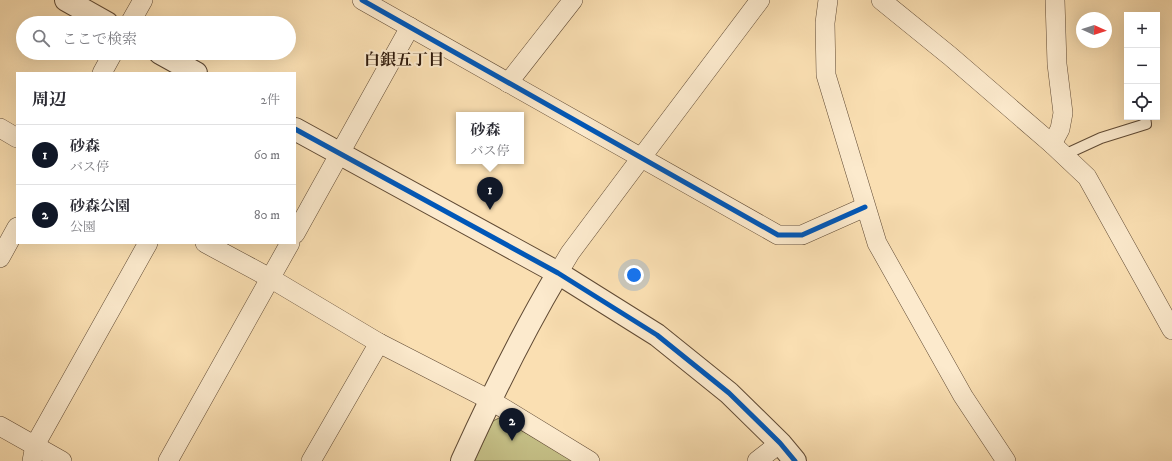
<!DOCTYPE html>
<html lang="ja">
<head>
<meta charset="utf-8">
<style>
	:root { --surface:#fff; --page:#f7f7f7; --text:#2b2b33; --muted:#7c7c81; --line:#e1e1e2; --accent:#111827 }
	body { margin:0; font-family:"IM FELL DW Pica","Noto Serif JP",serif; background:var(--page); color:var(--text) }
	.controls { position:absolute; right:12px; top:12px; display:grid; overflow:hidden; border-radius:0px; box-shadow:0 4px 16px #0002 }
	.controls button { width:36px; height:36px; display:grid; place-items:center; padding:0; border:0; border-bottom:1px solid var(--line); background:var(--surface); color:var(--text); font:20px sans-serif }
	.compass { position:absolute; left:1076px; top:12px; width:36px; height:36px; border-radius:50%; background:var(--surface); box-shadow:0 4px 16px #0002; rotate:93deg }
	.you { position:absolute; left:634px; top:275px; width:14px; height:14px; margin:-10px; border:3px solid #fff; border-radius:50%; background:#1a73e8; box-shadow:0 0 0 6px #1a73e833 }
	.badge { display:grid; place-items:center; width:26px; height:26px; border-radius:50%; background:var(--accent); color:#fff; font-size:13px; font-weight:700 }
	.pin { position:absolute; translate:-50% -33px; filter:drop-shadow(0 1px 2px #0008) }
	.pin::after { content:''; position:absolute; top:21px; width:14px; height:12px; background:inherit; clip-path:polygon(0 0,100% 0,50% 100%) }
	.popup { position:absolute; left:456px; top:112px; width:68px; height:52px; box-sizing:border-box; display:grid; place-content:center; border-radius:0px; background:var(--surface); filter:drop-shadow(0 1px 3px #0005); font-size:13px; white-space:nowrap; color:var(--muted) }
	.popup b { font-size:15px; color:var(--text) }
	.popup::after { content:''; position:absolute; left:50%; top:100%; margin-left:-8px; border:8px solid transparent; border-top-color:var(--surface) }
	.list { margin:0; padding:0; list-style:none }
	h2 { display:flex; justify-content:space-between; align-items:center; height:52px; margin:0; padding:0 16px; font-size:17px }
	h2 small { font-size:13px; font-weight:400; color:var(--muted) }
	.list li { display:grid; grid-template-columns:26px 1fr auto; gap:12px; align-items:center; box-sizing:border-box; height:60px; padding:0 16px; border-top:1px solid var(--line) }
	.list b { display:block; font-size:15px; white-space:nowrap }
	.list p { margin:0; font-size:13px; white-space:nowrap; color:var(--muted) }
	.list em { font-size:13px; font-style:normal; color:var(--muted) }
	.icon { flex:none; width:22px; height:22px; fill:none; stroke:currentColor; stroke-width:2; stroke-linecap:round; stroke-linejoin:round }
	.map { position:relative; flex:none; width:1172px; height:461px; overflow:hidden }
	.search { position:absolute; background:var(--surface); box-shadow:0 4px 16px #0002; left:16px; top:16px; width:280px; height:44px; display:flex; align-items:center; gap:10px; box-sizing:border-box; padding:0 14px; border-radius:22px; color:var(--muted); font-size:15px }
	.panel { position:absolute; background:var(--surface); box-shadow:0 4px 16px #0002; left:16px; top:72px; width:280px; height:172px; border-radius:0px }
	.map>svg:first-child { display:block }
	.green { fill:#c5c087; stroke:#796c48 }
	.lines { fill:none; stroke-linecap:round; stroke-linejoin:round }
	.service-casing { stroke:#604a34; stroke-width:12 }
	.minor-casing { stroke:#604a34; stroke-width:20 }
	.tertiary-casing { stroke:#604a34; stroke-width:24 }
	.service { stroke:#fceacd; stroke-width:10 }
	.minor { stroke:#fceacd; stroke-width:19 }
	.tertiary { stroke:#fceacd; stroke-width:22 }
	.cycleway-casing { stroke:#fceacd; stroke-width:8 }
	.cycleway { stroke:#0057b8; stroke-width:5 }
	.labels { text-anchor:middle; stroke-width:4; stroke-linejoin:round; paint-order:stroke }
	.neighbourhood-label { font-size:16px; font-weight:bold; fill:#2d180a; stroke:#fceacd }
</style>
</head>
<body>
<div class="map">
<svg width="1172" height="461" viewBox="0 0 1172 461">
	<rect width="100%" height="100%" fill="#fadfb2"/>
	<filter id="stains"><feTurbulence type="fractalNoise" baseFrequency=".005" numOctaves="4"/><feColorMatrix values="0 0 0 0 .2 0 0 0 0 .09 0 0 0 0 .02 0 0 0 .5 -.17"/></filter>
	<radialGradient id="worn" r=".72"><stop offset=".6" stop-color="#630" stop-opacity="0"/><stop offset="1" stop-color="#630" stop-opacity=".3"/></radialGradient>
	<path class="green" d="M499,418L576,461H474L493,421Z"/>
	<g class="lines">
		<defs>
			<path id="service" d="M1064,155L1101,138L1146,124L1145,117"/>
			<g id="minor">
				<path d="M362,0L778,235H802L865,207"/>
				<path d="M828,0L825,23L826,75L877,243L963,396L1006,461"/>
				<path d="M881,0L950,56L1052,144L1087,177L1172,330"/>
				<path d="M130,23L143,0"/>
				<path d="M102,73L113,53"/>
				<path d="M508,83L573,0"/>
				<path d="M0,128L17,138"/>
				<path d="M1052,144L1060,129L1063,113L1057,64L1055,0"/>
				<path d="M295,234L410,27"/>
				<path d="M205,243L270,278L379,343L490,400L590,461"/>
				<path d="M0,258L17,227"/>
				<path d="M558,273L570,253L641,158L760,0"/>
				<path d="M0,426L62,461"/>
				<path d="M32,461L35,445L148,243"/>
				<path d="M168,461L290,243"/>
				<path d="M311,461L379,343"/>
				<path d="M757,461L780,443"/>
			</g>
			<g id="tertiary">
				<path d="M66,0L107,23"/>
				<path d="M160,53L196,73"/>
				<path d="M295,129L558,273L657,335L729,393L780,443L795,461"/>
				<path d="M462,461C491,397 522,334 558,273"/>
			</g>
		</defs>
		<use href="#service" class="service-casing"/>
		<use href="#minor" class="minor-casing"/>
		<use href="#tertiary" class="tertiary-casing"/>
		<use href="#service" class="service"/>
		<use href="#minor" class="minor"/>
		<use href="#tertiary" class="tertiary"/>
		<defs>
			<g id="cycleway">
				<path d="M362,0L778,235H802L865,207"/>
				<path d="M295,129L558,273L657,335L729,393L780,443L795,461"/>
			</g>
		</defs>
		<use href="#cycleway" class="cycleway-casing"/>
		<use href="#cycleway" class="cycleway"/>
	</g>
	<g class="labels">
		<g class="neighbourhood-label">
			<text x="404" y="65">白銀五丁目</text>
		</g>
	</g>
	<rect width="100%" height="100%" filter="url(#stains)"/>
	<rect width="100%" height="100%" fill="url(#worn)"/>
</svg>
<div class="controls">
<button>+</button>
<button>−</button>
<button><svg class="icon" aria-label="locate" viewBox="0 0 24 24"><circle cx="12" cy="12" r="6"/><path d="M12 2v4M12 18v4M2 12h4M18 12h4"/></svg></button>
</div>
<svg class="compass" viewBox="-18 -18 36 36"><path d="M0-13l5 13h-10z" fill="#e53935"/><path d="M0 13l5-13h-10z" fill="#7c7c81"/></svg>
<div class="you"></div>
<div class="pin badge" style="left:490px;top:210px">1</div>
<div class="popup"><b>砂森</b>バス停</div>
<div class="pin badge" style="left:512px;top:441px">2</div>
<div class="search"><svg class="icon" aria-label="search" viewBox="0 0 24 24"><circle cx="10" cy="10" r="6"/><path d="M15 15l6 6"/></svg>ここで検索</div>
<section class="panel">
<h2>周辺<small>2件</small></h2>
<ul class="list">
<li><span class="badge">1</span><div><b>砂森</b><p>バス停</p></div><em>60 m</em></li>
<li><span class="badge">2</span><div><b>砂森公園</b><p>公園</p></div><em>80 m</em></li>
</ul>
</section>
</div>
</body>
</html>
